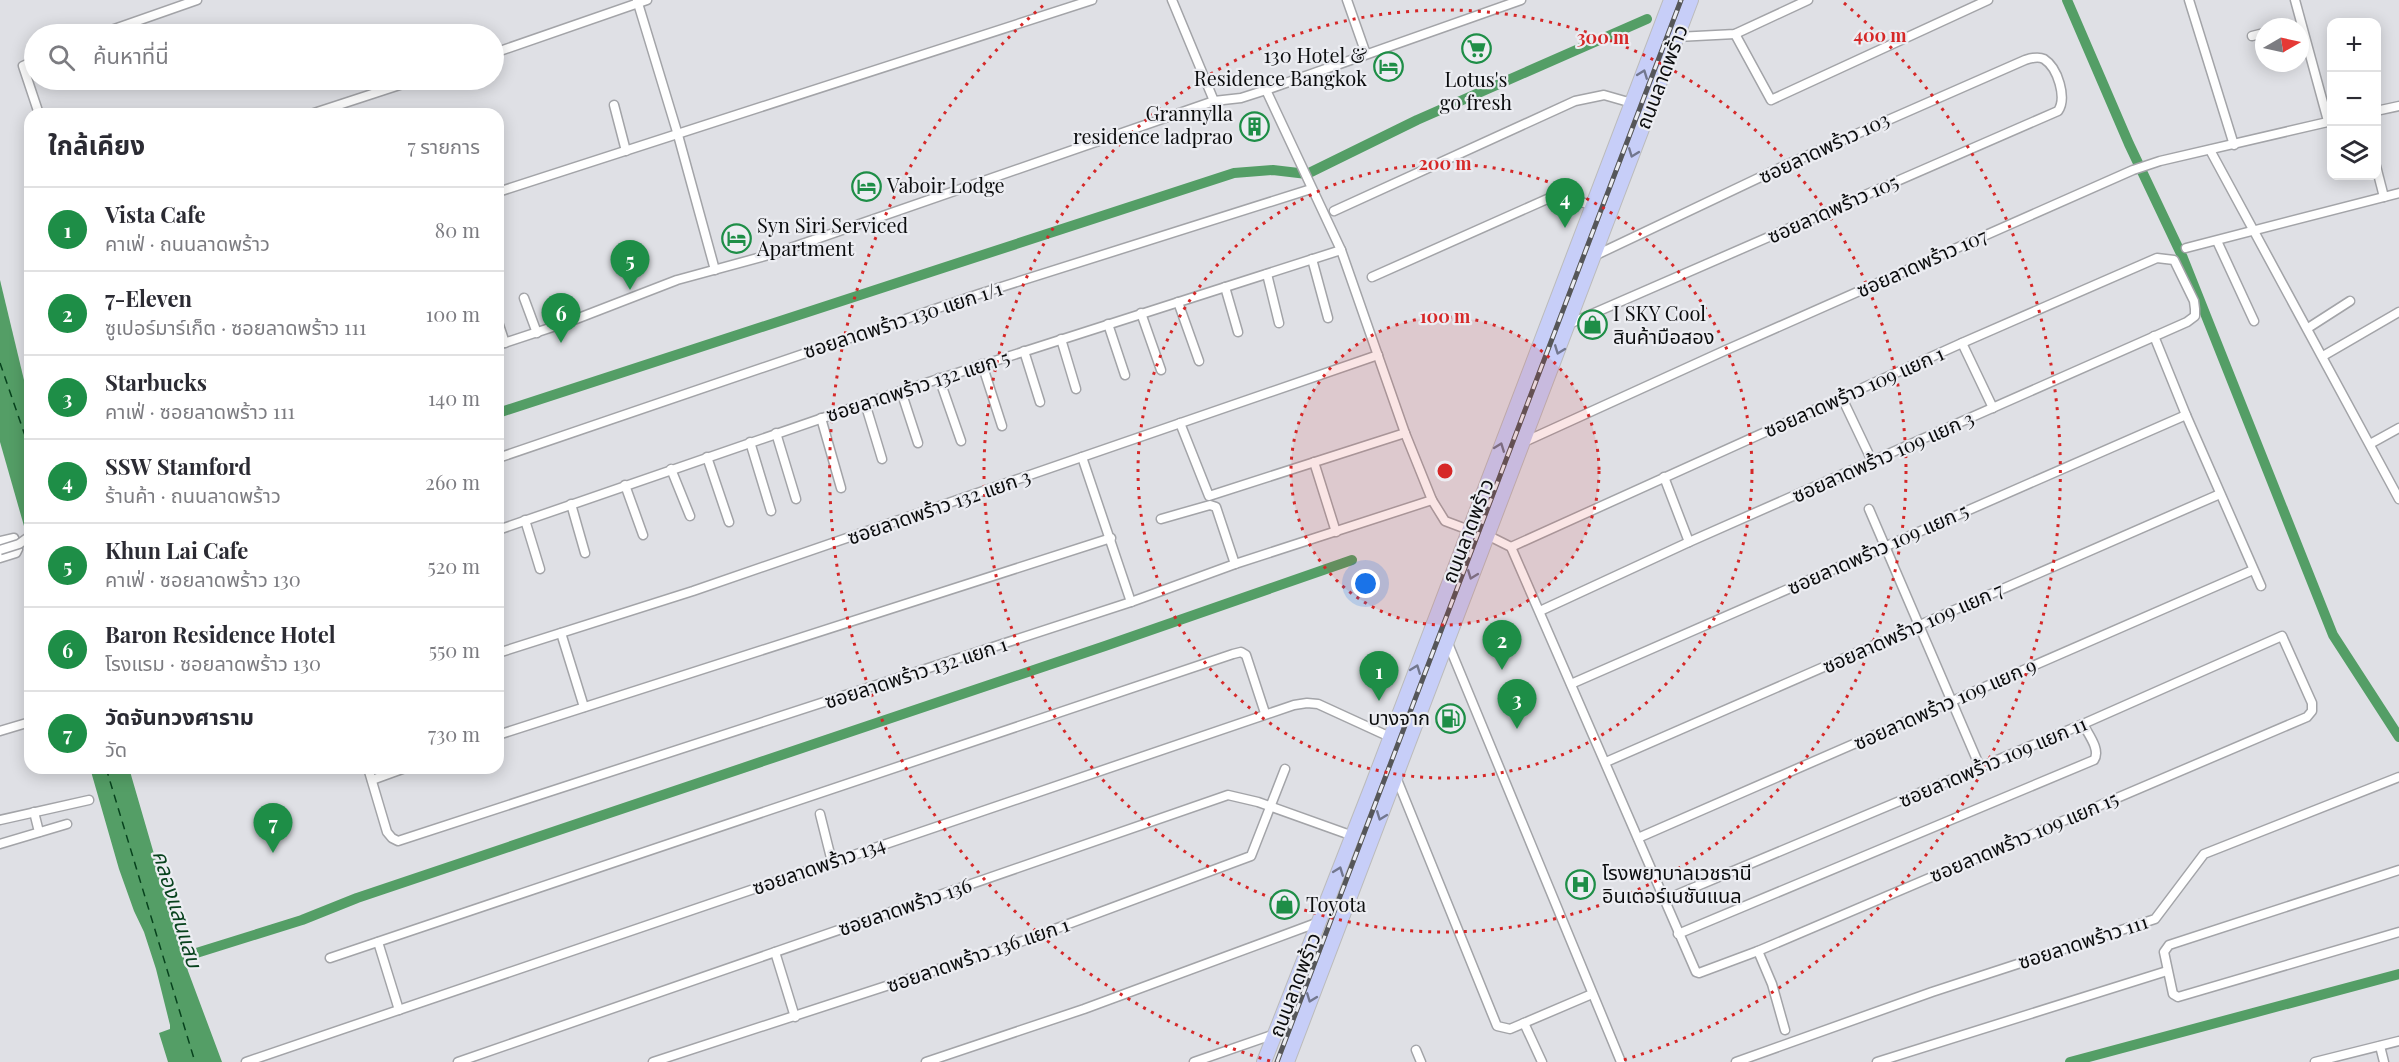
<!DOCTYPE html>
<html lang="th">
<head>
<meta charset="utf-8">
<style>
	:root { --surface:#fff; --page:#f7f7f7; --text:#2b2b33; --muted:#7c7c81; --line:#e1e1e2; --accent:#1e8e47 }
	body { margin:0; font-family:"Playfair Display","Noto Sans Thai",serif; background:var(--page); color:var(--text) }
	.controls { position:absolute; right:18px; top:18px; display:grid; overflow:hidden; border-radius:12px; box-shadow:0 3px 15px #0003 }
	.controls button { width:54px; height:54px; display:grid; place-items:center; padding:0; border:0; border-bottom:2px solid var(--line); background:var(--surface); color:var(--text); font:30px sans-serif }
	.compass { position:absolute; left:2255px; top:18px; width:54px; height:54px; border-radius:50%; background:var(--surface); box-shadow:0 3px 15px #0003; rotate:81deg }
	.you { position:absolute; left:1366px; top:584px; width:21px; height:21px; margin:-15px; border:4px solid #fff; border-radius:50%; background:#1a73e8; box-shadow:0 0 0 9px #1a73e833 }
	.badge { display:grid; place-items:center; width:39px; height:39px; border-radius:50%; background:var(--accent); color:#fff; font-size:20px; font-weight:700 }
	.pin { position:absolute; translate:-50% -50px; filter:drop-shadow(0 2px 3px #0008) }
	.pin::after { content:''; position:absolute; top:32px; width:21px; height:18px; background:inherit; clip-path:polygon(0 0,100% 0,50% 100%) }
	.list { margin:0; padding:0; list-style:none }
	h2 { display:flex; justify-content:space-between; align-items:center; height:78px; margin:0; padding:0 24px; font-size:26px }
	h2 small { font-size:20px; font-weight:400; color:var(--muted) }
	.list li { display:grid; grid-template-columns:39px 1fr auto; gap:18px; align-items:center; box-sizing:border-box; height:84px; padding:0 24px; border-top:2px solid var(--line) }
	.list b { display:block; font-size:22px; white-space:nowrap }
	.list p { margin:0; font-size:20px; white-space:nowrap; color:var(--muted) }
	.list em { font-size:20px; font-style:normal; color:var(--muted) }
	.icon { flex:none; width:33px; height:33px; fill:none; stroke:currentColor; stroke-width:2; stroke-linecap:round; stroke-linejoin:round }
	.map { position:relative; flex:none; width:2399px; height:1062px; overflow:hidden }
	.search { position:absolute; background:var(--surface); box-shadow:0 3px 15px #0003; left:24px; top:24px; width:480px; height:66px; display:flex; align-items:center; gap:15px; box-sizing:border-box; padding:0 21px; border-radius:33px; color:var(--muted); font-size:22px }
	.panel { position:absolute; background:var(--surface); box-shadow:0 3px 15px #0003; left:24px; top:108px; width:480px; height:666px; border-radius:18px }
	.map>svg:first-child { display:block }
	.water { fill:#549e66 }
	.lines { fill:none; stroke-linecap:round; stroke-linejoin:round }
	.canal { stroke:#549e66; stroke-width:10 }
	.ferry { stroke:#07421d; stroke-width:1.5; stroke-dasharray:8 6; stroke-linecap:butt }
	.minor-casing { stroke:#a3a4a8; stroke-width:11 }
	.primary-casing { stroke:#bbb; stroke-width:16 }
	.minor { stroke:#fff; stroke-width:8 }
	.primary { stroke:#c7cef8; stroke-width:14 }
	.rail-casing { stroke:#555659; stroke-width:5 }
	.rail { stroke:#ecedf2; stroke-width:3; stroke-dasharray:9; stroke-linecap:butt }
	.minor-bridge-casing { stroke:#a3a4a8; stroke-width:11; stroke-linecap:butt }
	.minor-bridge { stroke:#fff; stroke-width:8 }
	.oneway { stroke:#72778e }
	.ring { fill:none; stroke:#d62828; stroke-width:3; stroke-dasharray:3 6 }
	.labels { text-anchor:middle; stroke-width:4.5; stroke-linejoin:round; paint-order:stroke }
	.poi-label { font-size:20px; fill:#0b0c0d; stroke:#ecedf2; text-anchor:start }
	.street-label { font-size:20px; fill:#0b0c0d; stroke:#ecedf2 }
	.water-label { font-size:21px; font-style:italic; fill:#07421d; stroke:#ecedf2 }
	.centre { fill:#d62828; stroke:#ecedf2; stroke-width:3 }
	.ring-label { font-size:18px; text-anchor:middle; font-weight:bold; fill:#d62828; stroke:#ecedf2; stroke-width:4.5; stroke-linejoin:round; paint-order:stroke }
</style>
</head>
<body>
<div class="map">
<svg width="2399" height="1062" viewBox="0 0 2399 1062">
	<rect width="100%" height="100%" fill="#dfe0e5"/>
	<g class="water">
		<path d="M0,280L30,405V547L0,442Z"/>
		<path d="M90,768H129L188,971L222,1062H168L159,1033L170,1029V1025L156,969L144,932L134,911L119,869Z"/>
	</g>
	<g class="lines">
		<g class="canal">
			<path d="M2067,0L2129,144L2183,258L2333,635L2399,737"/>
			<path d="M498,413L1234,173L1273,170L1307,174L1417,120L1647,19"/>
			<path d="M190,955L302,920L357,898L1105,646L1352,560"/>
			<path d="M2070,1062L2399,974"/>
		</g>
		<g class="ferry">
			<path d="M0,363L30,450"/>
			<path d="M106,768L195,1062"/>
		</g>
		<defs>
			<g id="minor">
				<path d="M637,0L678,135L715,270"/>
				<path d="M1172,0L1214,101"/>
				<path d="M1347,0L1366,54"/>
				<path d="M2189,0L2234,145"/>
				<path d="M2295,0L2328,121"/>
				<path d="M100,34L197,0"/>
				<path d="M1735,34L1771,100L1988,0"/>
				<path d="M2252,36L2264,33"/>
				<path d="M1677,37L1735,34L1808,0"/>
				<path d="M494,53L647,0"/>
				<path d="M34,61L23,66L39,114"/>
				<path d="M1266,90L1341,250L1405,433L1432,500L1445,521L1469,530"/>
				<path d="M614,105L626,151"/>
				<path d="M2376,111L2399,106"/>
				<path d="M311,114L415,80"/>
				<path d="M2210,150L2399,499"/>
				<path d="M2376,166L2384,197"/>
				<path d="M498,192L1092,0"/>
				<path d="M1334,211L1575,101L1604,95L1632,103"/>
				<path d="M2217,241L2254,321"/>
				<path d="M2186,248L2399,193"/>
				<path d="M1312,259L1328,318"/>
				<path d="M1267,274L1279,323"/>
				<path d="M1372,277L1554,196L1593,205"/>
				<path d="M1225,287L1238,332"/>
				<path d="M524,298L537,333"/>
				<path d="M1178,302L1199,361"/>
				<path d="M1141,313L1161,370"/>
				<path d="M498,322L505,343"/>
				<path d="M1108,324L1125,375"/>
				<path d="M1569,324L2058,111C2067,98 2058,68 2044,59C2038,56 2031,58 2025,60L1788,164L1594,256"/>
				<path d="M2308,328L2350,301"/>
				<path d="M2154,336L2186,415L2261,586"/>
				<path d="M1061,339L1076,389"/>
				<path d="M1962,343L1993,408"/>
				<path d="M498,345L571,321L677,280L776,253L1214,101L1241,98L1266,90L1521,0"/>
				<path d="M1024,351L1040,402"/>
				<path d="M2323,356L2399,312"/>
				<path d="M982,364L1002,426"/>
				<path d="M939,378L961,441"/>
				<path d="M901,391L918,443"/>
				<path d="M1842,398L1872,461"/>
				<path d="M865,403L882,459"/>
				<path d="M821,418L841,488"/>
				<path d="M1180,423L1209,496L1405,433"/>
				<path d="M776,433L796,499"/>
				<path d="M750,442L771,511"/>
				<path d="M1524,442L1726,350L2133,170L2160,161L2332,121"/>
				<path d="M2370,444L2399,428"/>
				<path d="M707,457L729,522"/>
				<path d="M1082,457L1131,602"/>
				<path d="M498,458L979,294L1311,189"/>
				<path d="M1314,462L1336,532"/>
				<path d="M671,469L690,516"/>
				<path d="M1664,477L1689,542"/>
				<path d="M625,485L643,535"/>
				<path d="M571,504L585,553"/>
				<path d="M1869,509L1980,767"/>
				<path d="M1161,519L1210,505L1216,507L1235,564"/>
				<path d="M525,520L540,569"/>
				<path d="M498,530L901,391L1341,250"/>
				<path d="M1487,535L1511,547L1696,972L1699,973L1758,951L2307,717L2312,711V703L2282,636L2083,724L1664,900"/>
				<path d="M0,541L14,538L18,549L16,553L0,558"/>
				<path d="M1511,547L1962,343L2157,258L2174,260L2194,301L2195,309V316L2187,322L1689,542L1540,611"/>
				<path d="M561,633L584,707"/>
				<path d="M1447,641L1621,1062"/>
				<path d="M498,653L693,591L1378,355"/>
				<path d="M1571,684L2186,415"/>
				<path d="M0,731L30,722"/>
				<path d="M498,735L1111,538"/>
				<path d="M1606,762L2220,494"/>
				<path d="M368,768L387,832L392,838L398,841L1131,602L1235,564L1432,500"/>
				<path d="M1396,777L1497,1026L1510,1029L1592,994"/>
				<path d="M372,780L405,768"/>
				<path d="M34,812L39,832"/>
				<path d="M820,814L832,862"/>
				<path d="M0,820L89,800"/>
				<path d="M1638,838L2253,570"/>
				<path d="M0,844L67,824"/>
				<path d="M2399,870L2169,945L2164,952L2173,994L2178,997L2399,932"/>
				<path d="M1678,934L2094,760C2101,750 2088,734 2083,724"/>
				<path d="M378,942L399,1010"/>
				<path d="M1758,951L1772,984L1785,1030"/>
				<path d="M775,952L795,1017"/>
				<path d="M330,958L1233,654L1241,652L1246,655L1265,713"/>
				<path d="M1524,1023L1542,1062"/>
				<path d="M2380,1046L2384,1062"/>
				<path d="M1416,1050L1421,1062"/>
				<path d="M246,1062L1294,705L1307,703L1318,704L1390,737"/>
				<path d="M458,1062L1228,795L1258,802L1353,836"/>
				<path d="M653,1062L1009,946L1251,856L1285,769"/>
				<path d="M926,1062L1084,1009L1319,922"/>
				<path d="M1194,1062L1275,1034"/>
				<path d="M1736,1062L1932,992L2155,919L2204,854L2399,777"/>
				<path d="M1877,1062L2167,971"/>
				<path d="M2315,1062L2399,1041"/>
			</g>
			<g id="primary">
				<path d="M1264,1062L1372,786L1671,0"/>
				<path d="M1287,1062L1691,0"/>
			</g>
		</defs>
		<use href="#minor" class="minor-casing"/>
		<use href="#primary" class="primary-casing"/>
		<use href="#minor" class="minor"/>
		<use href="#primary" class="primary"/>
		<defs>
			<path id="rail" d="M1277,1062L1681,0"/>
		</defs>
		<use href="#rail" class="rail-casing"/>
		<use href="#rail" class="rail"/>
		<defs>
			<path id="minor-bridge" d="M0,550L19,544L30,536"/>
		</defs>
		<use href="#minor-bridge" class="minor-bridge-casing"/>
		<use href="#minor-bridge" class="minor-bridge"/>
	</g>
	<defs><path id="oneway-chevron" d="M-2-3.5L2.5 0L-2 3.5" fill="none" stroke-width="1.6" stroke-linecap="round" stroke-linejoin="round" transform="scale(1.5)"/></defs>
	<g class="oneway">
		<use href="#oneway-chevron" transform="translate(1643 74) rotate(-69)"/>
		<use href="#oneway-chevron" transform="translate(1633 153) rotate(111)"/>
		<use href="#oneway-chevron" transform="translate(1559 350) rotate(111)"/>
		<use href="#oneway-chevron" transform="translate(1500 447) rotate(-69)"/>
		<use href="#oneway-chevron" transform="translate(1472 575) rotate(111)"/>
		<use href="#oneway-chevron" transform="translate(1416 669) rotate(-69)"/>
		<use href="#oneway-chevron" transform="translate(1381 816) rotate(111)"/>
		<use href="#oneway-chevron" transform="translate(1339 871) rotate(-69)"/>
		<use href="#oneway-chevron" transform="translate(1311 998) rotate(111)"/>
	</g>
	<circle cx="1445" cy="471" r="154" fill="#d62828" fill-opacity=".12"/>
	<g class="ring">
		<circle cx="1445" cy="471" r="154"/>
		<circle cx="1445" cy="471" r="307"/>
		<circle cx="1445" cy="471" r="461"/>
		<path d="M1270 1061A615 615 0 0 1 1046 3M1844 3A615 615 0 0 1 1620 1061"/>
	</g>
	<defs>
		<symbol id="supermarket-ring" viewBox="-11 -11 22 22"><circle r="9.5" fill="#ecedf2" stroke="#1e8e47" stroke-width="1.5"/><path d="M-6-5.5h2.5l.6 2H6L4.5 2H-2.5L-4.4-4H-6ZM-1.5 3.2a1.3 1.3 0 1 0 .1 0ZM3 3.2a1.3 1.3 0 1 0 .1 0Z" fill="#1e8e47"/></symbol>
		<symbol id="hotel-ring" viewBox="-11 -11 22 22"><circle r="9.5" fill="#ecedf2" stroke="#1e8e47" stroke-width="1.5"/><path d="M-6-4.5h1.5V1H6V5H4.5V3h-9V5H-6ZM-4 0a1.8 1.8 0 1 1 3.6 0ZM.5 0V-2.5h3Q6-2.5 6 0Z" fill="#1e8e47"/></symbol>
		<symbol id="building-ring" viewBox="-11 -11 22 22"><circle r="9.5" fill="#ecedf2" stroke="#1e8e47" stroke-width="1.5"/><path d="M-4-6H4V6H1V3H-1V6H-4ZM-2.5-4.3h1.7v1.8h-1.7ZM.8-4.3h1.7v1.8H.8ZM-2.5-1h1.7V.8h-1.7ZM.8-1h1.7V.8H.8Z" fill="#1e8e47"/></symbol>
		<symbol id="shop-ring" viewBox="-11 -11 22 22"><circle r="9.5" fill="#ecedf2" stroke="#1e8e47" stroke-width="1.5"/><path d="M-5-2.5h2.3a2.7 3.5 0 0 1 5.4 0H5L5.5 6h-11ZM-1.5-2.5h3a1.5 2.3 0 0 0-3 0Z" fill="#1e8e47"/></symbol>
		<symbol id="fuel-ring" viewBox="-11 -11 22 22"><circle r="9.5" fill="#ecedf2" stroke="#1e8e47" stroke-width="1.5"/><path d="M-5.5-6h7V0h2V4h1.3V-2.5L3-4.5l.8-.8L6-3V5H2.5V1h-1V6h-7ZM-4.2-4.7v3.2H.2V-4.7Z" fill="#1e8e47"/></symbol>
		<symbol id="hospital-ring" viewBox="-11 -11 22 22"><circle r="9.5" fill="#ecedf2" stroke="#1e8e47" stroke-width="1.5"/><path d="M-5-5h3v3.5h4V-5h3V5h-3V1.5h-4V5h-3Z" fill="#1e8e47"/></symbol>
	</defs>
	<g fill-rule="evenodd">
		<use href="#supermarket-ring" x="1460" y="32" width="33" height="33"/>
		<use href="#hotel-ring" x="1372" y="50" width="33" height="33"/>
		<use href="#building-ring" x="1238" y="110" width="33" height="33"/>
		<use href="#hotel-ring" x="850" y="170" width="33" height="33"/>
		<use href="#hotel-ring" x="720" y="222" width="33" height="33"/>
		<use href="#shop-ring" x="1576" y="308" width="33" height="33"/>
		<use href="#fuel-ring" x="1434" y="702" width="33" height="33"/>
		<use href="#hospital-ring" x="1564" y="868" width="33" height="33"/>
		<use href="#shop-ring" x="1268" y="888" width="33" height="33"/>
	</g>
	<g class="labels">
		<g class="poi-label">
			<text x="1367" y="63" text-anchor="end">130 Hotel &amp;<tspan x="1367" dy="23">Residence Bangkok</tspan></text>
			<text x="1476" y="87" text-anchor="middle">Lotus's<tspan x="1476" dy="23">go fresh</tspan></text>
			<text x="1233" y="121" text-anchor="end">Grannylla<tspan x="1233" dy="23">residence ladprao</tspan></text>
			<text x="887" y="193">Vaboir Lodge</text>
			<text x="757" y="233">Syn Siri Serviced<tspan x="757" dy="23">Apartment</tspan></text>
			<text x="1613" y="321">I SKY Cool<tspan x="1613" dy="23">สินค้ามือสอง</tspan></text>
			<text x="1430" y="725" text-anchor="end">บางจาก</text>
			<text x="1602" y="880">โรงพยาบาลเวชธานี<tspan x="1602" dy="23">อินเตอร์เนชันแนล</tspan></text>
			<text x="1306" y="912">Toyota</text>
		</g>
		<g class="street-label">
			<text transform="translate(1662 77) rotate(-69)" y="7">ถนนลาดพร้าว</text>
			<text transform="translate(1824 148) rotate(-25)" y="7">ซอยลาดพร้าว 103</text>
			<text transform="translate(1833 209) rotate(-24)" y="7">ซอยลาดพร้าว 105</text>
			<text transform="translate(1922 263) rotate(-24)" y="7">ซอยลาดพร้าว 107</text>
			<text transform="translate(903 320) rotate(-18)" y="7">ซอยลาดพร้าว 130 แยก 1/1</text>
			<text transform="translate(918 386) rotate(-18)" y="7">ซอยลาดพร้าว 132 แยก 5</text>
			<text transform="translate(1854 392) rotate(-24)" y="7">ซอยลาดพร้าว 109 แยก 1</text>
			<text transform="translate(1883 457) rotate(-24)" y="7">ซอยลาดพร้าว 109 แยก 3</text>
			<text transform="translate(939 507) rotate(-19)" y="7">ซอยลาดพร้าว 132 แยก 3</text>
			<text transform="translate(1468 531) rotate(-69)" y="7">ถนนลาดพร้าว</text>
			<text transform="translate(1878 549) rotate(-24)" y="7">ซอยลาดพร้าว 109 แยก 5</text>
			<text transform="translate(1913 628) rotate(-24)" y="7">ซอยลาดพร้าว 109 แยก 7</text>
			<text transform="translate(916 673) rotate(-18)" y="7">ซอยลาดพร้าว 132 แยก 1</text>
			<text transform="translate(1945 704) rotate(-24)" y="7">ซอยลาดพร้าว 109 แยก 9</text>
			<text transform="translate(1993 762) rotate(-23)" y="7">ซอยลาดพร้าว 109 แยก 11</text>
			<text transform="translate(2024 837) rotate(-23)" y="7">ซอยลาดพร้าว 109 แยก 15</text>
			<text transform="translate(819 866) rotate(-19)" y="7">ซอยลาดพร้าว 134</text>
			<text transform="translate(905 907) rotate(-19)" y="7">ซอยลาดพร้าว 136</text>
			<text transform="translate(2083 942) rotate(-18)" y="7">ซอยลาดพร้าว 111</text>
			<text transform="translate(978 955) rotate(-19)" y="7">ซอยลาดพร้าว 136 แยก 1</text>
			<text transform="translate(1295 985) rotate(-69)" y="7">ถนนลาดพร้าว</text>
		</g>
		<g class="water-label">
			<text transform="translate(177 909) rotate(73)" y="7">คลองแสนแสบ</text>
		</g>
	</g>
	<circle cx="1445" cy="471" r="9" class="centre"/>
	<g class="ring-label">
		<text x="1880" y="42">400 m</text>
		<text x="1603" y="44">300 m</text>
		<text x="1445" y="170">200 m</text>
		<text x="1445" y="323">100 m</text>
	</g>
</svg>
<div class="controls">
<button>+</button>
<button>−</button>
<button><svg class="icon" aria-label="layers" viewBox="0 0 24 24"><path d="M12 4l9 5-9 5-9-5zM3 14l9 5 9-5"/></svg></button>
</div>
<svg class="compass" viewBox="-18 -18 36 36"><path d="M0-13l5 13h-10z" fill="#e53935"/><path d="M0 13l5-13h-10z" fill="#7c7c81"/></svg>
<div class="you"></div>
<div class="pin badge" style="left:1379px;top:701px">1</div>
<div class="pin badge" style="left:1502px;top:670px">2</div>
<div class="pin badge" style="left:1517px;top:729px">3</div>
<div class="pin badge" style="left:1565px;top:228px">4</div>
<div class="pin badge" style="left:630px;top:290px">5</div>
<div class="pin badge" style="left:561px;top:343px">6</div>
<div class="pin badge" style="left:273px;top:853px">7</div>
<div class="search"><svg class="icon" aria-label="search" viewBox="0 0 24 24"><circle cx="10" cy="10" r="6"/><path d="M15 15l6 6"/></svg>ค้นหาที่นี่</div>
<section class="panel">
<h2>ใกล้เคียง<small>7 รายการ</small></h2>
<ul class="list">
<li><span class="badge">1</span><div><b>Vista Cafe</b><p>คาเฟ่ · ถนนลาดพร้าว</p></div><em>80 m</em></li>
<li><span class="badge">2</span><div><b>7-Eleven</b><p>ซูเปอร์มาร์เก็ต · ซอยลาดพร้าว 111</p></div><em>100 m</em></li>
<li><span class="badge">3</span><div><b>Starbucks</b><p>คาเฟ่ · ซอยลาดพร้าว 111</p></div><em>140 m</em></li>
<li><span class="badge">4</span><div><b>SSW Stamford</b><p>ร้านค้า · ถนนลาดพร้าว</p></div><em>260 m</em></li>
<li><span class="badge">5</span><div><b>Khun Lai Cafe</b><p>คาเฟ่ · ซอยลาดพร้าว 130</p></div><em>520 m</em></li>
<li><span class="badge">6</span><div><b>Baron Residence Hotel</b><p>โรงแรม · ซอยลาดพร้าว 130</p></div><em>550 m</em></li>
<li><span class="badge">7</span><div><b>วัดจันทวงศาราม</b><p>วัด</p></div><em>730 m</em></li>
</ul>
</section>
</div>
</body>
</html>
